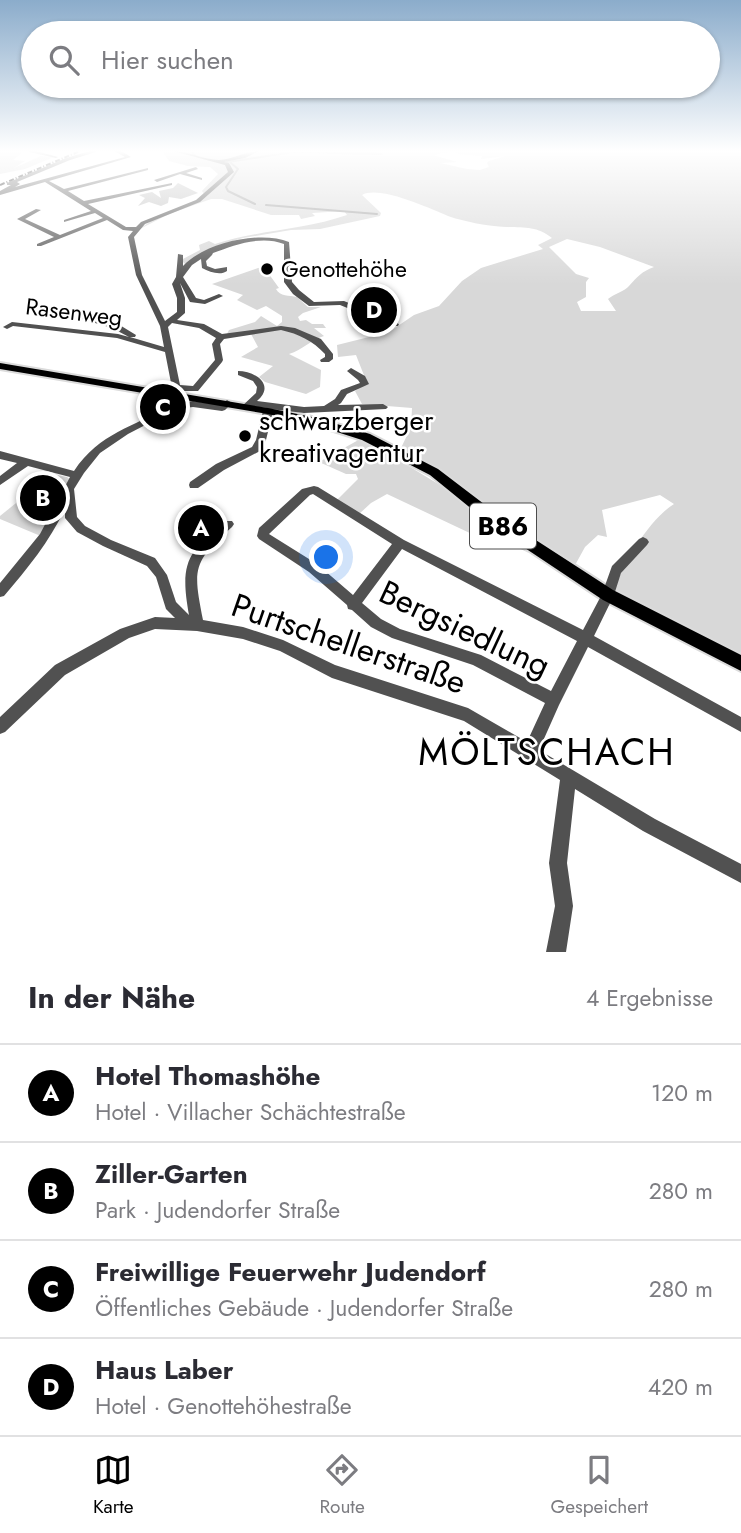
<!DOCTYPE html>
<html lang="de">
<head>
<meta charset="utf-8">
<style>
	:root { --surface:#fff; --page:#f7f7f7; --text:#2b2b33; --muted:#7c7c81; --line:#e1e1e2; --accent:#000 }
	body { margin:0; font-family:Jost,sans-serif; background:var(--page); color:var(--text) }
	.you { position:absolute; left:327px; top:558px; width:24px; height:24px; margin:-18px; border:5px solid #fff; border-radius:50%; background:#1a73e8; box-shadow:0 0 0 10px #1a73e833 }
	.badge { display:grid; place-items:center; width:46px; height:46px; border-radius:50%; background:var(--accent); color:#fff; font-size:23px; font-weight:700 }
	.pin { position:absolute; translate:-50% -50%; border:4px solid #fff; box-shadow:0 2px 7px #0006 }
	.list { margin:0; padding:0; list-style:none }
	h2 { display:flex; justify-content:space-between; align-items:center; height:91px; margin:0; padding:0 28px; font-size:30px }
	h2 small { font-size:23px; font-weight:400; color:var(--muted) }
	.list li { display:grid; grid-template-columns:46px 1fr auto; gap:21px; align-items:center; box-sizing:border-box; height:98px; padding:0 28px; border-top:2px solid var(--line) }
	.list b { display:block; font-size:26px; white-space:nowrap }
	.list p { margin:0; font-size:23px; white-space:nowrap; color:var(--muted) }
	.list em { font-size:23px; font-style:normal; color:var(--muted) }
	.icon { flex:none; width:38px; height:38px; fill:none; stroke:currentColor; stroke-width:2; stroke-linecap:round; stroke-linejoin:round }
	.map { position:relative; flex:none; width:741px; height:952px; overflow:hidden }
	.search { position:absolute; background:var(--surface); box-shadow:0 2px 5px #0004; left:21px; right:21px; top:21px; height:77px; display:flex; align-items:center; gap:18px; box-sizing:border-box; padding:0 24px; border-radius:38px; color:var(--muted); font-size:26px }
	.sheet { height:483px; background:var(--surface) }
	nav { display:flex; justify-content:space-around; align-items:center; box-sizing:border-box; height:98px; border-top:2px solid var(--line); background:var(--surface); font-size:19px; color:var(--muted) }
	nav a { display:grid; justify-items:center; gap:4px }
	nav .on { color:var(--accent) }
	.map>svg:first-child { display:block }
	.green { fill:#d8d8d8; fill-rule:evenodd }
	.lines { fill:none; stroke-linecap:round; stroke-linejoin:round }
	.stream { stroke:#9f9f9f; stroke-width:2 }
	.building { fill:#c0c0c0 }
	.major-casing { stroke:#dbdbdb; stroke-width:4 }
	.minor { fill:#515151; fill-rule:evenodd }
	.major { fill:#000; fill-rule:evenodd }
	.rail { stroke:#000; stroke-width:2; stroke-dasharray:5 2 1 2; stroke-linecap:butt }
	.poi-dot { fill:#000; stroke:#fff; stroke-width:2.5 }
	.labels { text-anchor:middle; stroke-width:5; stroke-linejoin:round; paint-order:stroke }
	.far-poi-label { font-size:23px; fill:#000; stroke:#fff; text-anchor:start }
	.far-street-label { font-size:23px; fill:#000; stroke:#fff }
	.shield { fill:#fff; stroke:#4c4c4c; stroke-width:2 }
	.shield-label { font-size:26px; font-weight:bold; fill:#000 }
	.poi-label { font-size:28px; fill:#000; stroke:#fff; text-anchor:start }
	.near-street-label { font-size:33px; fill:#000; stroke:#fff }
	.near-neighbourhood-label { font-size:37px; letter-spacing:2px; fill:#000; stroke:#fff }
</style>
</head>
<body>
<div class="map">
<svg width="741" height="952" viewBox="0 0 741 952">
	<rect width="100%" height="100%" fill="#fff"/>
	<g class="green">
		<path d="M0,151H24L13,160L25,161L14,168L41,156L54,157L25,169L0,174Z"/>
		<path d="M162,151H741V657L620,597L615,590C622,563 651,518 674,504L660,495L602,510L607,537L598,535L585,547L574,567L401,448L411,427L412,408L362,404L355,391L367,383L356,355L338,357L337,345L389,332L414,315L439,306L462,281L481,268L543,249L538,245L552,238C537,226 525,228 506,227C488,226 465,222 448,216C429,208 379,185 362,195L381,213L380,216L320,229L291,230L243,238L226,243L185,264L181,260L200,250L199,245L209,241L215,244C257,230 304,230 347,215L344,211L312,213L315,216L301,219L299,215H271L222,199H211L169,214L138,230L151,221L199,200L204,194L202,191L218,174L210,167L188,166L169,161ZM453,151L459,154L482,156L481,159L505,156L489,161L487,163L489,167L480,170L467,169L440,163L457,162L433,155ZM567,239L600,247L654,267C641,272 638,276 629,286C625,291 614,294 608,299L616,311H581L577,302L586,297V282L589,278L576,274L549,247Z"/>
		<path d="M273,266L275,268L266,270L279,288L276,289C280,297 289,295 297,297L308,307H321L303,313L298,317L300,321L306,320L312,324H323L326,328H314L324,336C310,340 303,350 289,354L321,370L320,387L306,394L265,382L259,377L273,366L241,357L258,347L251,334H227L229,330L255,322L261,316L277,326L282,322V316L266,306L257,310L237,300L243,295L212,284L258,268Z"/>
		<path d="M362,438L440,485L529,553L508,543L499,545L485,536L474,535L387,494L371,503L358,515L336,501L358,479L356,474H346L319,462Z"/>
		<path d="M52,474L67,477L72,481L43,537L0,519V516Z"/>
	</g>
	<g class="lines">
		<g class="stream">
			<path d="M190,151L195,155"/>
			<path d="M227,162L294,152L382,154"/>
			<path d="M231,163L238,169L226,187L228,191L255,204"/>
			<path d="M266,205L377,214"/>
		</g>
	</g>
	<g class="building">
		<path d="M178,183L198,193L181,199L169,197L168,203L161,206L149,202L138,206L145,198L139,195L152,192L161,198L159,191L173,188Z"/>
		<path d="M214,512L221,520L197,544L191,537L189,539L185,535L192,525Z"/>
	</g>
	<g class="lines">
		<defs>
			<path id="major" d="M0,363L268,408L317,418L370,434L438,469L505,520L613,590L741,655V671L603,600L495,528L430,475L362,440L315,425L268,414L0,369Z"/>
		</defs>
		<use href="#major" class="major-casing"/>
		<g class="minor">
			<path d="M25,151H36L58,157L56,158Z"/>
			<path d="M90,151H99L70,160L17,182L20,184L15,187L125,157L114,151H121L131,157L49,181L64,189L148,168V170L68,191L84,201L172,183V185L88,204L126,227H136L141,222L196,200L228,172L225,165L173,151C189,151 204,160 219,160C233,159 246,151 259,151L245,158L224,162L229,163L234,172L200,202L145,224L134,237L142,275L165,321L177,312V298L172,284L176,277L178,254L183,255V266C204,243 260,230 289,242L292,282L299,290L314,302L344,301L399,324L398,326H392L340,305L309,306L293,294L284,282V244C261,235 234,245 213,253L212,255L206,261L207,266L215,269L227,267V271C220,276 210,272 202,268L201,259L192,265L183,277L196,298L204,300L219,294L223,296L205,304L190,302L180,283L185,298V313L177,320L204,324L222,334L281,326L295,328L321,339L333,354V359L329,362H321L320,360L325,357V354C313,341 299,334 281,330L224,339L220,344L223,360L222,362L198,391H180L179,403L193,401L220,405L227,400L232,403L225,410L222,411L193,407L176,409L128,434L100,453L84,473L74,489L77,517L85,526L111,540L155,558L167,575L176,602L189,615C180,565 186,553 224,521H232L234,524L232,527C192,563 193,569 203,620L243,627L283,640L335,665L468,708L527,742L545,703L473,665L392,638L371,627L352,610L348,609L347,605L309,572L259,539L257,536L259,528L302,489L314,486L318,487L404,540L583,630L602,594L612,566L639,539L643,537L647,539L649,542L647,545L621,573L614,595L594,636L741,717V732L588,647L559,705L539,750L655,819L741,864V883L643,831L575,789L567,863L573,906L566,952H546L555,906L549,863L560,780L464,721L332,678L280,651L243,639L197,631L155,629L129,638L65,675L5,732L0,734V717L55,665L120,629L155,617L175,618L166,609L156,577L147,566L103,546L77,532L65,518V509C49,542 28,568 4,596L0,597V583L40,534L70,477L28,466L0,485V476L17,463L0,459V451L74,471C100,432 133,428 170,405L172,388L165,352L117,338L13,326L7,329L3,327L12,322L118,334L129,337L112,328L75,317V313H78L118,324L136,335L135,337H130L164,347L160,326L136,275L128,237L133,231L123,230L107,220L41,246H37V244L54,237L17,219L36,209L41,210L25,219L60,235L103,218L95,213L64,222V220L91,211L45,182L0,195V191L11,185H7V183L66,158ZM172,323L199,328L216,338L212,344L215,360L193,386L180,385L168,327ZM313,494L392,544L353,595L317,564L269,534L310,495ZM402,549L577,641L551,691L481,655L400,629L381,619L362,603Z"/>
			<path d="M196,167L198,169L186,173L202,178V180L180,174L157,182L154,180Z"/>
			<path d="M351,368L365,376L369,384L347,394L341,403L338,405L383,404L388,407L386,409L304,413L270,409L273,411L266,440L260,451L224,470L198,488H190L189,485L190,482L216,464L252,447L256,440L263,411L267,408L251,406L249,409H243L241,407L256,393L257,387L253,381L238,375V371C255,371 276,385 257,401L304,407L324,406L335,399L341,390L360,383L358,380L347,371Z"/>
		</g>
		<use href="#major" class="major"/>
		<path class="rail" d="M0,185L80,151"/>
	</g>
	<linearGradient id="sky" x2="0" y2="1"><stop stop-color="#8baccb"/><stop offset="0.53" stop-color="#fff"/><stop offset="1" stop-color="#fff" stop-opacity="0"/></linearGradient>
	<rect width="741" height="285" fill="url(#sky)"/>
	<g class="poi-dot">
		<circle cx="267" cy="269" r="7"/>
		<circle cx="245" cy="436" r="7"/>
	</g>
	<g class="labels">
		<g class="far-poi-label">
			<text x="281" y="277">Genottehöhe</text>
		</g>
		<g class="far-street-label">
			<text transform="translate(74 312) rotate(7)" y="8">Rasenweg</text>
		</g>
		<rect class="shield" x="470" y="503.5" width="66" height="45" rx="5"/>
		<g class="shield-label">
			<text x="503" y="535">B86</text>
		</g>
		<g class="poi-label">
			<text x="259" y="430">schwarzberger<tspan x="259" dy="32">kreativagentur</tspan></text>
		</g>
		<g class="near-street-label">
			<text transform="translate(465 628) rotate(25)" y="12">Bergsiedlung</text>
			<text transform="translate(349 643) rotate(19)" y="12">Purtschellerstraße</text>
		</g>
		<g class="near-neighbourhood-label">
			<text x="547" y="765">MÖLTSCHACH</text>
		</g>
	</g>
</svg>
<div class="you"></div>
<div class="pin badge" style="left:201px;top:528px">A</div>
<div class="pin badge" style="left:43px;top:498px">B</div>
<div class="pin badge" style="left:163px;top:407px">C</div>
<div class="pin badge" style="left:374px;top:310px">D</div>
<div class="search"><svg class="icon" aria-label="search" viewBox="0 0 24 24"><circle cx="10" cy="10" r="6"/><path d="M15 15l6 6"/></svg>Hier suchen</div>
</div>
<section class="sheet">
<h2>In der Nähe<small>4 Ergebnisse</small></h2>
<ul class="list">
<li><span class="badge">A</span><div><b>Hotel Thomashöhe</b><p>Hotel · Villacher Schächtestraße</p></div><em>120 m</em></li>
<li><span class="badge">B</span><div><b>Ziller-Garten</b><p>Park · Judendorfer Straße</p></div><em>280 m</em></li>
<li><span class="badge">C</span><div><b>Freiwillige Feuerwehr Judendorf</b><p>Öffentliches Gebäude · Judendorfer Straße</p></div><em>280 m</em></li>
<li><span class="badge">D</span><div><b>Haus Laber</b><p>Hotel · Genottehöhestraße</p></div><em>420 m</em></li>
</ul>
</section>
<nav>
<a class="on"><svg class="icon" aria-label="map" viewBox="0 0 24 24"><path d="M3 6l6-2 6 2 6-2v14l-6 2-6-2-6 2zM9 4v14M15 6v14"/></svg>Karte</a>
<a><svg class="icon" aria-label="directions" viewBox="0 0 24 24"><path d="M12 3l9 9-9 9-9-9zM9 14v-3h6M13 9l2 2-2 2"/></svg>Route</a>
<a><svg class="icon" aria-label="saved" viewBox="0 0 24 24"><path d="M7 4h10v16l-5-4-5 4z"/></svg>Gespeichert</a>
</nav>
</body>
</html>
